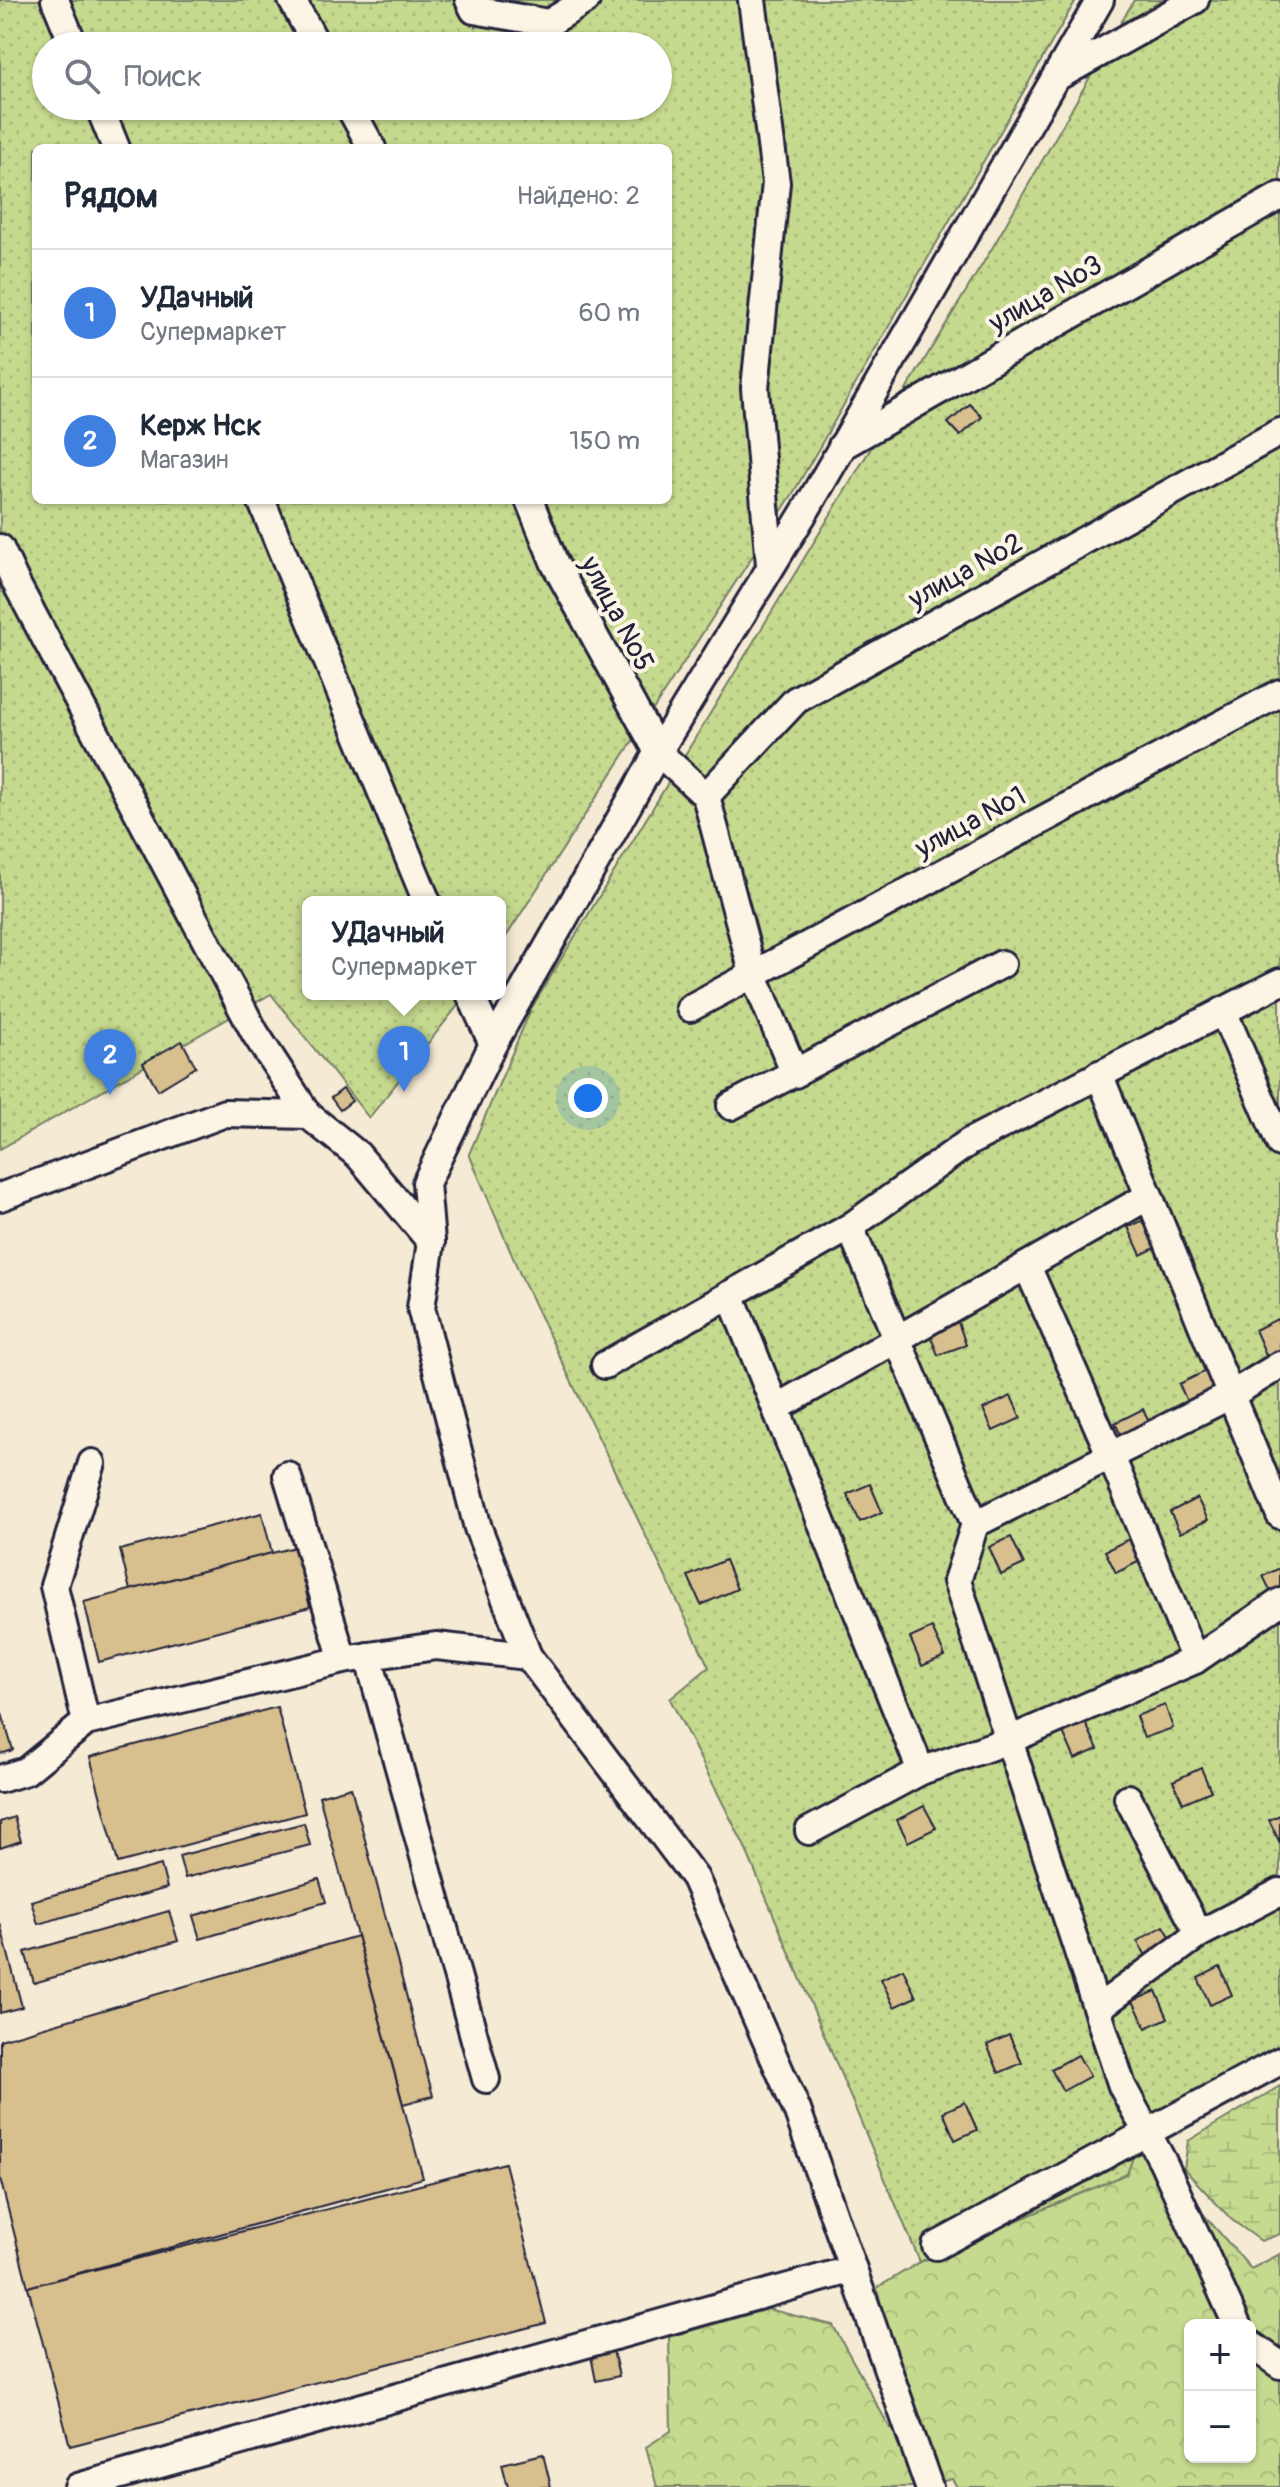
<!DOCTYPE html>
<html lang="ru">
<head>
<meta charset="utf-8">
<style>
	:root { --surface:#fff; --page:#f6f6f7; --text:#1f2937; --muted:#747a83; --line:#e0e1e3; --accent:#d93025 }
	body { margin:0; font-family:Pangolin,sans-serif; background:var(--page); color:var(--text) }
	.controls { position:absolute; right:24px; bottom:24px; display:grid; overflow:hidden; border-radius:12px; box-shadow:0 2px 6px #0004 }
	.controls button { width:72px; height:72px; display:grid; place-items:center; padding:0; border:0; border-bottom:2px solid var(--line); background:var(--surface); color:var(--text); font:40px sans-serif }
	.you { position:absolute; left:588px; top:1098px; width:28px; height:28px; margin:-20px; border:6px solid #fff; border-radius:50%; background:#1a73e8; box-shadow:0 0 0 12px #1a73e833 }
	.badge { display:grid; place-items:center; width:52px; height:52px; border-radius:50%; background:var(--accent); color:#fff; font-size:26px; font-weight:700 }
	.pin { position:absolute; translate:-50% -66px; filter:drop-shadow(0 2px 4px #0008) }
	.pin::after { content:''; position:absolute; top:42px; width:28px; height:24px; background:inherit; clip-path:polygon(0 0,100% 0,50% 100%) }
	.popup { position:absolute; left:302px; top:896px; width:204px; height:104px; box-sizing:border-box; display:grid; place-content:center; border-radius:12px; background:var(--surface); filter:drop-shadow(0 2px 6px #0005); font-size:26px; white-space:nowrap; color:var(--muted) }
	.popup b { font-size:30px; color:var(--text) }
	.popup::after { content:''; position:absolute; left:50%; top:100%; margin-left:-16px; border:16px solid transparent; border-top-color:var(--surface) }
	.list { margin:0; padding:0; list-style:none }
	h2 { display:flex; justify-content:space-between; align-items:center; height:104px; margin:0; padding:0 32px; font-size:34px }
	h2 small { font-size:26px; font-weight:400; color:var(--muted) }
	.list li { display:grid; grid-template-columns:52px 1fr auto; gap:24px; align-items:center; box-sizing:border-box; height:128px; padding:0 32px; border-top:2px solid var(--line) }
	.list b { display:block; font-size:30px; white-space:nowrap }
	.list p { margin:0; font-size:26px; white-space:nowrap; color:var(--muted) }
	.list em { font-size:26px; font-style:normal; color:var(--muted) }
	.icon { flex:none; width:44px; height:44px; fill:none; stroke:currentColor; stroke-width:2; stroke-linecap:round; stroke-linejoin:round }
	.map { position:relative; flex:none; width:1280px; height:2487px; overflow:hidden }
	.search { position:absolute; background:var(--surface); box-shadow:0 2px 6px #0004; left:32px; top:32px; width:640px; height:88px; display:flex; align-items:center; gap:20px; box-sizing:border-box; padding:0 28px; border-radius:44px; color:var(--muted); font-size:30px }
	.panel { position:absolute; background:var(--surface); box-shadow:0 2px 6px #0004; left:32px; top:144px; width:640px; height:360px; border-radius:12px }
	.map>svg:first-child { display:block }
	.grass { fill:url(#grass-dots); stroke:#747e65; stroke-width:2; fill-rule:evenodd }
	.forest { fill:url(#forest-crowns); stroke:#747e65; stroke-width:2; fill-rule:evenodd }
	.wetland { fill:url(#wetland-marsh); stroke:#747e65; stroke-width:2 }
	.building { fill:#d7bf8e; stroke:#22223b; stroke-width:2 }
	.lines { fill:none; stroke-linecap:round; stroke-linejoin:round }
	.minor-casing { stroke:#22223b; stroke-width:32 }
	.minor { stroke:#fcf5e5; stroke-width:26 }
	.labels { text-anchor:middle; stroke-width:8; stroke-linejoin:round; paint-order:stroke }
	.street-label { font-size:28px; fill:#22223b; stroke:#fcf5e5 }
</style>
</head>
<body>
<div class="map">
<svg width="1280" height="2487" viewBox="0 0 1280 2487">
	<defs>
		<pattern id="grass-dots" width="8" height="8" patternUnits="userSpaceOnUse" patternTransform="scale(2)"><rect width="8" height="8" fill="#c6da8f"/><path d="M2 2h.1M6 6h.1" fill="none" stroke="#aabb7c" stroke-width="1.8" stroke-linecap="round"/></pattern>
		<pattern id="forest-crowns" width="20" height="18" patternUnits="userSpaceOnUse" patternTransform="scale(2)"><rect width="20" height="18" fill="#c6da8f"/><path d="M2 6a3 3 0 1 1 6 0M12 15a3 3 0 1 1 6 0" fill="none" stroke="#aabb7c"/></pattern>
		<pattern id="wetland-marsh" width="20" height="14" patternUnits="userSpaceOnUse" patternTransform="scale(2)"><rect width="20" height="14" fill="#c6da8f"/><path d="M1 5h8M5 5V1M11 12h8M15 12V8" fill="none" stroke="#aabb7c"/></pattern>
	</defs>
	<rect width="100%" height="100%" fill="#f5ead4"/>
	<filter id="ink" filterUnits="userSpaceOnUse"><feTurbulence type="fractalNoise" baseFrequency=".0125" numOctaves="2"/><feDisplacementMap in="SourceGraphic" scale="16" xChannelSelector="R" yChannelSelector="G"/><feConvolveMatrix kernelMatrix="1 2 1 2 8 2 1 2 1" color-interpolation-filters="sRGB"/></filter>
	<g filter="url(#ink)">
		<g class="grass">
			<path d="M0,0H1076L792,495L500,946V902H308V994H467L369,1118L271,994L0,1149ZM46,46H658V106H46ZM36,148H668V500H36Z"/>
			<path d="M1134,0H1280V2066L1139,2140L1128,2174L920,2262L744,1845L670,1699L709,1667L523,1281L469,1154L531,1009L994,245Z"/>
		</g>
		<path class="forest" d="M1139,2140L1251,2269L1280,2254V2487H957L952,2479L920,2487H657L646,2447L671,2431L669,2337L768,2309L833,2325L890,2428L907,2411L877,2288L920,2262L1127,2174ZM1190,2325H1250V2457H1190Z"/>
		<path class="wetland" d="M1280,2086V2234L1261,2241L1232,2220L1184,2169L1188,2141Z"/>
		<g class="building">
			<path d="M970,404L982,417L960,436L948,423Z"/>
			<path d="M182,1041L196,1067L158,1090L143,1063Z"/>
			<path d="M343,1089L352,1101L340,1110L331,1098Z"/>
			<path d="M1151,1217L1163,1244L1141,1255L1128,1227Z"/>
			<path d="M1277,1319L1280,1326V1352L1267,1357L1255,1330Z"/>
			<path d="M958,1322L966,1345L938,1355L929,1332Z"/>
			<path d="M1206,1371L1217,1393L1189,1406L1179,1384Z"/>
			<path d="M1011,1396L1021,1418L993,1431L983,1409Z"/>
			<path d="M1143,1409L1154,1431L1126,1445L1115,1423Z"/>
			<path d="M870,1484L882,1512L860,1522L847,1494Z"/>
			<path d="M1197,1498L1208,1520L1180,1533L1170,1512Z"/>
			<path d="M262,1513L272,1553L130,1590L120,1550Z"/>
			<path d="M1011,1537L1024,1564L1001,1575L989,1547Z"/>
			<path d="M1133,1537L1144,1559L1116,1573L1105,1551Z"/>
			<path d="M295,1547L310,1607L99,1662L84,1602Z"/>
			<path d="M725,1560L737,1589L701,1605L688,1576Z"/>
			<path d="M1280,1568V1595L1274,1598L1263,1576Z"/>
			<path d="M932,1628L945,1656L922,1666L910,1638Z"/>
			<path d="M1165,1705L1173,1728L1144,1738L1136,1716Z"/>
			<path d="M0,1707L13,1750L0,1754Z"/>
			<path d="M277,1707L305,1813L118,1863L90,1757Z"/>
			<path d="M1085,1722L1098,1749L1075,1759L1063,1732Z"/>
			<path d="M1201,1768L1211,1791L1183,1803L1173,1781Z"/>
			<path d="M351,1787L433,2096L403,2104L319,1796Z"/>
			<path d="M924,1806L936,1828L908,1842L897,1820Z"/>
			<path d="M1280,1815V1843L1269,1820Z"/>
			<path d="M14,1817L21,1841L0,1848V1822Z"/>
			<path d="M304,1823L310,1845L185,1878L179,1856Z"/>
			<path d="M161,1865L167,1888L38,1924L31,1901Z"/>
			<path d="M319,1879L326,1902L200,1939L193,1916Z"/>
			<path d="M169,1911L178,1941L34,1983L25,1952Z"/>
			<path d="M0,1923L22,2007L0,2013Z"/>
			<path d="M1164,1926L1176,1947L1150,1962L1137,1941Z"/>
			<path d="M357,1936L423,2178L28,2287L0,2178V2040Z"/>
			<path d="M1220,1967L1232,1995L1210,2005L1198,1978Z"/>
			<path d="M903,1969L916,1997L894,2007L881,1979Z"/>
			<path d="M1156,1991L1168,2018L1146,2028L1133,2001Z"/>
			<path d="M1009,2035L1022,2063L999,2073L987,2045Z"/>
			<path d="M1078,2055L1090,2076L1063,2091L1051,2069Z"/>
			<path d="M965,2102L977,2130L955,2140L943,2112Z"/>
			<path d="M505,2163L546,2323L70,2446L28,2287Z"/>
			<path d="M612,2346L619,2376L596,2381L590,2351Z"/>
			<path d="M543,2454L551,2487H508L502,2464Z"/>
		</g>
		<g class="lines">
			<defs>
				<g id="minor">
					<path d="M55,0L74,46"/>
					<path d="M292,0L317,46"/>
					<path d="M469,0L474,10L549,23L586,0"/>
					<path d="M752,0L776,183L755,388L770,565"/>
					<path d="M1055,78L1195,0"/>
					<path d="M99,106L116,148"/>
					<path d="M349,106L372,148"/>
					<path d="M842,446L1280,196"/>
					<path d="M261,500L427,902"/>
					<path d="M529,500L555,564L658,752L706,796L753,973L795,1074"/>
					<path d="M0,548L16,583L255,1033L308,1115"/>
					<path d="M706,796L796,700L1280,432"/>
					<path d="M470,994L493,1044"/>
					<path d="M690,1008L1280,693"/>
					<path d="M1223,1011L1280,1143"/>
					<path d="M1099,1074L1280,1515"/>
					<path d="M731,1106L1002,964"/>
					<path d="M0,1197L225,1113L308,1115L358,1155L431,1242"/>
					<path d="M850,1227L975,1524L957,1581L1122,2086L1163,2162L1237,2325"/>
					<path d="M1027,1266L1110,1454L1195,1660"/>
					<path d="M730,1294L921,1771"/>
					<path d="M605,1365L850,1227L969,1142L1280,982"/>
					<path d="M776,1408L1149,1196"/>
					<path d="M287,1475L343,1660"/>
					<path d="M975,1524L1231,1395L1280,1365"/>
					<path d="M368,1656L486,2079"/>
					<path d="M86,1722L54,1586L92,1463"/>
					<path d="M0,1779L26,1771L86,1722L343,1660L436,1646L528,1656"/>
					<path d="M1128,1798L1199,1934"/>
					<path d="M809,1831L921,1771L1009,1740L1195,1660L1280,1602"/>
					<path d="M1097,2009L1199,1934L1280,1892"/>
					<path d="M936,2246L1280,2061"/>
					<path d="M1250,2344L1280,2365"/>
					<path d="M78,2487L853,2269"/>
					<path d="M929,2487L797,2110L695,1878L528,1656L478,1528L421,1308L431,1242L426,1183L493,1044L658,752L807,508L1100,0"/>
				</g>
			</defs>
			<use href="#minor" class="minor-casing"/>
			<use href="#minor" class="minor"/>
		</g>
	</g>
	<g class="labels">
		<g class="street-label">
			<text transform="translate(1045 293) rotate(-30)" y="10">улица №3</text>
			<text transform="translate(965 570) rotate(-29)" y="10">улица №2</text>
			<text transform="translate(618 613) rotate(62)" y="10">улица №5</text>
			<text transform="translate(970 821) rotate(-28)" y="10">улица №1</text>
		</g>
	</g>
</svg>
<div class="controls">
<button>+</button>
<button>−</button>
</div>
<div class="you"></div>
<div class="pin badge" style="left:404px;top:1092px;background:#3f7fe0">1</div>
<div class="popup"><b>УДачный</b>Супермаркет</div>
<div class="pin badge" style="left:110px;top:1095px;background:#3f7fe0">2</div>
<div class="search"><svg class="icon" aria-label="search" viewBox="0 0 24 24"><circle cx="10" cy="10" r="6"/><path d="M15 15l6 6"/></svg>Поиск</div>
<section class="panel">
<h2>Рядом<small>Найдено: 2</small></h2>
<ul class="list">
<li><span class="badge" style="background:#3f7fe0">1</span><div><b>УДачный</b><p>Супермаркет</p></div><em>60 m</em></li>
<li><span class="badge" style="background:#3f7fe0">2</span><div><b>Керж Нск</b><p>Магазин</p></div><em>150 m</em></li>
</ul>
</section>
</div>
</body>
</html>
